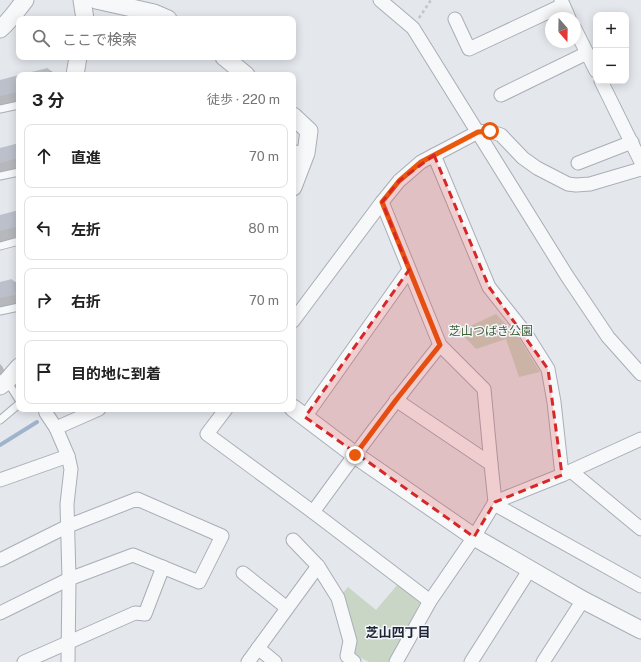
<!DOCTYPE html>
<html lang="ja">
<head>
<meta charset="utf-8">
<style>
	:root { --surface:#fff; --page:#f2f2f2; --text:#222; --muted:#767676; --line:#e0e0e0 }
	body { margin:0; font-family:"Public Sans","Noto Sans JP",sans-serif; background:var(--page); color:var(--text) }
	.controls { position:absolute; right:12px; top:12px; display:grid; overflow:hidden; border-radius:8px; box-shadow:0 2px 10px #0003 }
	.controls button { width:36px; height:36px; display:grid; place-items:center; padding:0; border:0; border-bottom:1px solid var(--line); background:var(--surface); color:var(--text); font:20px sans-serif }
	.compass { position:absolute; left:545px; top:12px; width:36px; height:36px; border-radius:50%; background:var(--surface); box-shadow:0 2px 10px #0003; rotate:160deg }
	.stop { position:absolute; width:12px; height:12px; margin:-9px; border:3px solid #ea580c; border-radius:50%; background:#fff }
	.stop.end { background:#ea580c; border-color:#fff; box-shadow:0 1px 4px #0008 }
	.list { margin:0; padding:0; list-style:none }
	h2 { display:flex; justify-content:space-between; align-items:center; height:52px; margin:0; padding:0 16px; font-size:17px }
	h2 small { font-size:13px; font-weight:400; color:var(--muted) }
	.list li { display:grid; grid-template-columns:26px 1fr auto; gap:12px; align-items:center; box-sizing:border-box; height:64px; margin:0 8px 8px; padding:0 8px; border:1px solid var(--line); border-radius:8px }
	.list b { display:block; font-size:15px; white-space:nowrap }
	.list em { font-size:13px; font-style:normal; color:var(--muted) }
	.icon { flex:none; width:22px; height:22px; fill:none; stroke:currentColor; stroke-width:2; stroke-linecap:round; stroke-linejoin:round }
	.map { position:relative; flex:none; width:641px; height:662px; overflow:hidden }
	.search { position:absolute; background:var(--surface); box-shadow:0 2px 10px #0003; left:16px; top:16px; width:280px; height:44px; display:flex; align-items:center; gap:10px; box-sizing:border-box; padding:0 14px; border-radius:8px; color:var(--muted); font-size:15px }
	.panel { position:absolute; background:var(--surface); box-shadow:0 2px 10px #0003; left:16px; top:72px; width:280px; height:340px; border-radius:8px }
	.map>svg:first-child { display:block }
	.green { fill:#c9d6c5 }
	.shadow { fill:#0003 }
	.lines { fill:none; stroke-linecap:round; stroke-linejoin:round }
	.stream { stroke:#9fb4cc; stroke-width:4 }
	.building { fill:#bbc0ca }
	.service-casing { stroke:#a9aeb7; stroke-width:9 }
	.minor-casing { stroke:#a9aeb7; stroke-width:15 }
	.tertiary-casing { stroke:#a9aeb7; stroke-width:19 }
	.path { stroke:#c2c5cb; stroke-width:2.5; stroke-dasharray:3 3; stroke-linecap:butt }
	.service { stroke:#f7f8fa; stroke-width:7 }
	.minor { stroke:#f7f8fa; stroke-width:13 }
	.tertiary { stroke:#f7f8fa; stroke-width:17 }
	.route { stroke:#ea580c; stroke-width:5 }
	.marked { fill:#d62828; fill-opacity:0.2; stroke:#d62828; stroke-width:3; stroke-dasharray:8 5; stroke-linejoin:round }
	.labels { text-anchor:middle; stroke-width:3; stroke-linejoin:round; paint-order:stroke }
	.park-label { font-size:12px; fill:#3f6138; stroke:#f4f6f9 }
	.neighbourhood-label { font-size:13px; font-weight:bold; fill:#1d2536; stroke:#f4f6f9 }
</style>
</head>
<body>
<div class="map">
<svg width="641" height="662" viewBox="0 0 641 662">
	<rect width="100%" height="100%" fill="#e4e7ec"/>
	<g class="green">
		<path d="M496,314L519,338L540,372L519,377L506,339L476,349L459,331Z"/>
		<path d="M398,584L420,603L389,662H369L353,654L342,594L348,587L376,610Z"/>
	</g>
	<g class="shadow">
		<path d="M48,69L58,75H24Z"/>
		<path d="M19,76V107L0,112V81Z"/>
		<path d="M19,144V174L0,178V149Z"/>
		<path d="M19,211V241L0,246V216Z"/>
		<path d="M12,280L19,284V309L0,313V283Z"/>
		<path d="M0,364L2,366L9,379L0,383Z"/>
	</g>
	<g class="lines">
		<path class="stream" d="M0,445L37,422"/>
	</g>
	<g class="building">
		<path d="M48,68L50,75H23V74Z"/>
		<path d="M19,75V92L0,96V80Z"/>
		<path d="M19,143V158L0,163V148Z"/>
		<path d="M19,210V226L0,231V215Z"/>
		<path d="M12,279L16,295L0,298V282Z"/>
	</g>
	<g class="lines">
		<defs>
			<g id="service">
				<path d="M0,109L19,105"/>
				<path d="M0,176L19,172"/>
				<path d="M0,246L19,241"/>
				<path d="M0,311L19,307"/>
				<path d="M7,381L19,400"/>
				<path d="M0,420L19,404"/>
			</g>
			<g id="minor">
				<path d="M380,0L413,28L567,276L608,337L641,374"/>
				<path d="M561,0L569,18"/>
				<path d="M455,19L469,49L563,5"/>
				<path d="M575,29L596,71"/>
				<path d="M601,81L641,162"/>
				<path d="M501,95L587,53"/>
				<path d="M293,152L306,153"/>
				<path d="M434,155L489,287L526,334L548,369L554,402L562,475"/>
				<path d="M578,163L632,142"/>
				<path d="M382,202L440,345L484,389L491,464L495,502L474,537L430,601L396,662"/>
				<path d="M293,321L382,202L399,181L421,162L478,132L489,131L501,135L523,158L537,168L568,184L576,185L590,184L641,169"/>
				<path d="M396,400L491,464"/>
				<path d="M45,409L46,413L56,428L68,456L71,469L67,504L69,579L68,662"/>
				<path d="M226,409L207,434L313,512L430,601"/>
				<path d="M305,417L409,270"/>
				<path d="M56,428L99,409"/>
				<path d="M571,471L641,529"/>
				<path d="M0,480L68,456"/>
				<path d="M495,502L562,475L641,439"/>
				<path d="M494,504L641,586"/>
				<path d="M313,512C354,455 396,400 440,345"/>
				<path d="M293,540L318,566L338,598L350,641L347,656L354,662"/>
				<path d="M0,560L68,526L137,499L222,536L199,582L133,555L69,579L0,613"/>
				<path d="M243,573L287,608"/>
				<path d="M258,648L275,662"/>
				<path d="M24,662L135,613L145,614L163,567"/>
				<path d="M248,662L318,566"/>
				<path d="M471,662L530,569"/>
				<path d="M543,662L583,600"/>
			</g>
			<g id="tertiary">
				<path d="M82,0L85,19"/>
				<path d="M96,0L154,13L168,19"/>
				<path d="M0,29C10,21 17,10 25,0"/>
				<path d="M224,57L246,75"/>
				<path d="M75,75L78,57"/>
				<path d="M293,116L309,131L306,153L293,187"/>
				<path d="M0,386L7,381L19,367"/>
				<path d="M293,408L355,455L474,537L583,600L641,630"/>
			</g>
		</defs>
		<use href="#service" class="service-casing"/>
		<use href="#minor" class="minor-casing"/>
		<use href="#tertiary" class="tertiary-casing"/>
		<path class="path" d="M419,18L431,0"/>
		<use href="#service" class="service"/>
		<use href="#minor" class="minor"/>
		<use href="#tertiary" class="tertiary"/>
	</g>
	<g class="lines">
		<path class="route" d="M355,455L396,400L440,345L382,202L399,181L421,162L478,132L490,131"/>
	</g>
	<path class="marked" d="M434,155L489,287L548,369L562,475L495,502L474,537L305,417L409,270L382,202L399,181Z"/>
	<g class="labels">
		<g class="park-label">
			<text x="491" y="335">芝山つばき公園</text>
		</g>
		<g class="neighbourhood-label">
			<text x="398" y="637">芝山四丁目</text>
		</g>
	</g>
</svg>
<div class="controls">
<button>+</button>
<button>−</button>
</div>
<svg class="compass" viewBox="-18 -18 36 36"><path d="M0-13l5 13h-10z" fill="#e53935"/><path d="M0 13l5-13h-10z" fill="#767676"/></svg>
<div class="stop" style="left:490px;top:131px"></div>
<div class="stop end" style="left:355px;top:455px"></div>
<div class="search"><svg class="icon" aria-label="search" viewBox="0 0 24 24"><circle cx="10" cy="10" r="6"/><path d="M15 15l6 6"/></svg>ここで検索</div>
<section class="panel">
<h2>3 分<small>徒歩 · 220 m</small></h2>
<ul class="list">
<li><svg class="icon" aria-label="ahead" viewBox="0 0 24 24"><path d="M12 20V5M6 11l6-6 6 6"/></svg><div><b>直進</b></div><em>70 m</em></li>
<li><svg class="icon" aria-label="left" viewBox="0 0 24 24"><path d="M17 20v-9H6M10 6l-5 5 5 5"/></svg><div><b>左折</b></div><em>80 m</em></li>
<li><svg class="icon" aria-label="right" viewBox="0 0 24 24"><path d="M7 20v-9h11M14 6l5 5-5 5"/></svg><div><b>右折</b></div><em>70 m</em></li>
<li><svg class="icon" aria-label="arrive" viewBox="0 0 24 24"><path d="M6 21V4h12l-3 4 3 4H6"/></svg><div><b>目的地に到着</b></div></li>
</ul>
</section>
</div>
</body>
</html>
